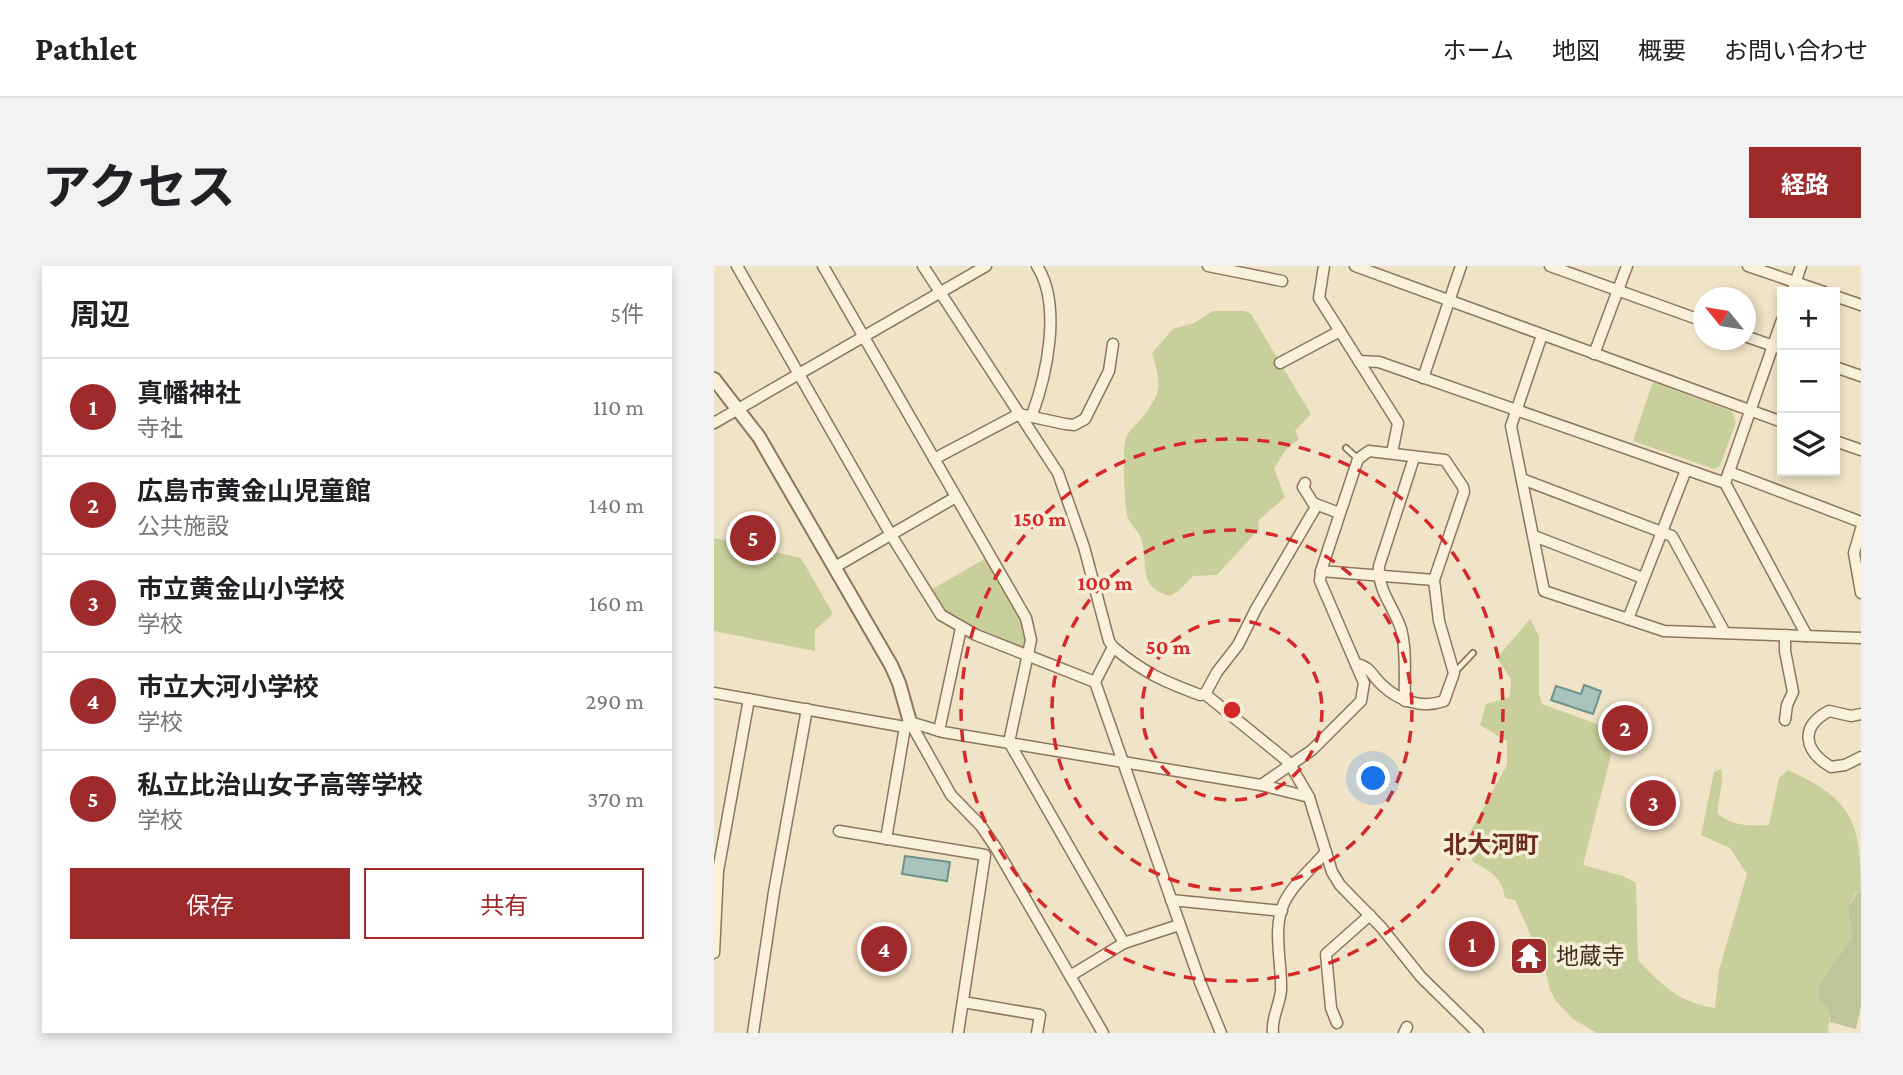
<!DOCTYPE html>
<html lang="ja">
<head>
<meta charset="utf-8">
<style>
	:root { --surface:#fff; --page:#f2f2f2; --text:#202124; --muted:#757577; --line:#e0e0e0; --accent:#9e2a2b }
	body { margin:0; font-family:"Crimson Pro","Noto Sans JP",serif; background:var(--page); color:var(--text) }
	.controls { position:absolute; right:21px; top:21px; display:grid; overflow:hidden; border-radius:0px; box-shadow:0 4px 10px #0003 }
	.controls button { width:63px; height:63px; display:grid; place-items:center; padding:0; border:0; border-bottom:2px solid var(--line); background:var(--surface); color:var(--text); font:35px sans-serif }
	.compass { position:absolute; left:979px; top:21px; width:63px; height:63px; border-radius:50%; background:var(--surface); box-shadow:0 4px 10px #0003; rotate:300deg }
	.you { position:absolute; left:660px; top:513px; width:24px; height:24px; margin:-18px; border:5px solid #fff; border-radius:50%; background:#1a73e8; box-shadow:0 0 0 10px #1a73e833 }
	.badge { display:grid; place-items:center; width:46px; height:46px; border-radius:50%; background:var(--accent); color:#fff; font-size:23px; font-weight:700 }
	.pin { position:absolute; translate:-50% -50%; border:4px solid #fff; box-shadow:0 2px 7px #0006 }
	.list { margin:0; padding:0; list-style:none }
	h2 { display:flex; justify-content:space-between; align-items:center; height:91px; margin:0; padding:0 28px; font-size:30px }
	h2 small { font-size:23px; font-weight:400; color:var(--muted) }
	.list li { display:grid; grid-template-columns:46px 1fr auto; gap:21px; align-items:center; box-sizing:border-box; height:98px; padding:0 28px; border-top:2px solid var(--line) }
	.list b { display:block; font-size:26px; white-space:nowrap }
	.list p { margin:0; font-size:23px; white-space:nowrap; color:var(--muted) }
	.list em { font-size:23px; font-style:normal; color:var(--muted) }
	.actions { display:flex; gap:14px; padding:21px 28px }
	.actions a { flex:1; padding:16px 0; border:2px solid var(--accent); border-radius:0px; text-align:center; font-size:24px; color:var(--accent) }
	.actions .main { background:var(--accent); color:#fff }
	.icon { flex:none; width:38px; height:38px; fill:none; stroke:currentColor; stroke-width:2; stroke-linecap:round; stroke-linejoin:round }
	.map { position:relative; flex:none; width:1147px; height:767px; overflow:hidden; border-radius:0px }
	header { display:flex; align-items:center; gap:42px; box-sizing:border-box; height:98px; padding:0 35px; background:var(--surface); border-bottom:2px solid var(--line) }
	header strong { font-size:33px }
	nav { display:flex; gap:38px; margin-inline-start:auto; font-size:24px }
	.intro { display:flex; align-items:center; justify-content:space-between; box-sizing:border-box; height:168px; padding:0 42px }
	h1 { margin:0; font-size:49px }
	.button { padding:18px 32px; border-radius:0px; background:var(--accent); color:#fff; font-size:24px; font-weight:700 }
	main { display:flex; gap:42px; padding:0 42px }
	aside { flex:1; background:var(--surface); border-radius:0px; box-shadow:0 4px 10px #0003 }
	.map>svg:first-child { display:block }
	.green { fill:#c9cf9b }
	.cemetery { fill:#bfc49a }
	.water { fill:#a9c4bc; stroke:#6f938a; stroke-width:2 }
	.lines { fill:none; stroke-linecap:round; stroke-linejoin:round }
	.service-casing { stroke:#8d765c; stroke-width:8 }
	.minor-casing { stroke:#8d765c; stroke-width:13 }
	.tertiary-casing { stroke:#8d765c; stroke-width:16 }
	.service { stroke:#faf1dc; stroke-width:4.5 }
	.minor { stroke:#faf1dc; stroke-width:10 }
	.tertiary { stroke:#faf1dc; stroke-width:12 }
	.ring { fill:none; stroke:#d62828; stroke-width:3.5; stroke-dasharray:12 9 }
	.labels { text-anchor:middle; stroke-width:7; stroke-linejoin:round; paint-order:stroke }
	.poi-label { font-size:23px; fill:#3d2e20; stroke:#f7eed8; text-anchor:start }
	.neighbourhood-label { font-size:24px; font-weight:bold; fill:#6b2e1e; stroke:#f7eed8 }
	.centre { fill:#d62828; stroke:#f7eed8; stroke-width:3.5 }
	.ring-label { font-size:21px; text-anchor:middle; font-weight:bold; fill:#d62828; stroke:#f7eed8; stroke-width:7; stroke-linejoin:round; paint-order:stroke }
</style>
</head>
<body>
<header>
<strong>Pathlet</strong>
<nav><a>ホーム</a><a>地図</a><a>概要</a><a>お問い合わせ</a></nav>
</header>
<div class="intro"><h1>アクセス</h1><a class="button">経路</a></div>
<main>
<aside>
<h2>周辺<small>5件</small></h2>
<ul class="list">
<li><span class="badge">1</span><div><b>真幡神社</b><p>寺社</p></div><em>110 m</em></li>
<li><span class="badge">2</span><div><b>広島市黄金山児童館</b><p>公共施設</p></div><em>140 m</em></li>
<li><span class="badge">3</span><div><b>市立黄金山小学校</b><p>学校</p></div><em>160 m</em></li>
<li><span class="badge">4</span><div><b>市立大河小学校</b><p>学校</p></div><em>290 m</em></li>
<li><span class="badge">5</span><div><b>私立比治山女子高等学校</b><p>学校</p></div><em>370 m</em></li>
</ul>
<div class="actions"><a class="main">保存</a><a>共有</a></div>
</aside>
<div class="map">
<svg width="1147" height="767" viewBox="0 0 1147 767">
	<rect width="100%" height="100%" fill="#f0e4c8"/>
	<g class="green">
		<path d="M499,45H531L537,48L597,148L581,165L585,173L571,185L560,203L571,231L544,255L545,263L503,309L479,310L464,325L456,330C426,322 433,305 429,280C428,267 419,263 414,252C410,243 408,182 412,172C414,166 421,160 425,155C448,128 448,120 438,87L459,63L480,57Z"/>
		<path d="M939,116L1018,145L1022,156L1006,200L1000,203L919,175Z"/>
		<path d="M0,272L87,292L119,348L101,364V385L0,365Z"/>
		<path d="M274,291C290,319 314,348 312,381L306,383L237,355L215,325Z"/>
		<path d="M816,353L825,370V428L828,438L883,458L897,489L869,599L909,610L922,617L924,694C949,720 964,736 1001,742L1005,704L1033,608L1016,582L987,569L1000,506L1007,503C1011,516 1003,533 1004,548C1019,560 1035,560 1055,559L1065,512L1074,504C1140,534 1147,557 1147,626L1142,627L1134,642L1138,672L1104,732L1116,746L1114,767H883L859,753L842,735L836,724L830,699L801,634L791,632C789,613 776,604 759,596L751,575L793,499V475L766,459L772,438L796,431L797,413L783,392Z"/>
	</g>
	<path class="cemetery" d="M1147,626V739L1142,763L1116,756V746L1104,732V722L1138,672L1134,642L1143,627Z"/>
	<g class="water">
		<path d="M870,419L887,425L879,448L837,434L842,420L867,428Z"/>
		<path d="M191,590L236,596L233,615L188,608Z"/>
	</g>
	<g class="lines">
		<defs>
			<g id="service">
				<path d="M632,182L643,192"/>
				<path d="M741,406L759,387"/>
			</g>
			<g id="minor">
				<path d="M23,0L177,269L227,349L262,369L381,416L486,716L507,767"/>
				<path d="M109,0L312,352L317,374L295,476L410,677"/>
				<path d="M209,0L344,207L370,281L395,375L399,381L381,416"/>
				<path d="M494,0L568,15"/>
				<path d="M610,0L605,32L684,157L678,187"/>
				<path d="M641,0L1068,156"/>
				<path d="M836,0L989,55"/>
				<path d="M1034,0L1110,26"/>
				<path d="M1078,26L1087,0"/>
				<path d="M1121,30L1147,39"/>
				<path d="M828,69L797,160L830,325L950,365L1147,372"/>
				<path d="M1031,70L1068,83"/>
				<path d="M880,88L913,0"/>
				<path d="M645,95L665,96L1011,217L1093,370"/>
				<path d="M566,97L626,65"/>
				<path d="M1121,101L1147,110"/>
				<path d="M709,112L747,0"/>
				<path d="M318,149C333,108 348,39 323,0"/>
				<path d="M0,157L272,0"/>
				<path d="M1121,175L1147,184"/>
				<path d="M220,193L305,148L351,158L360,159L371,153L395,105L399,78"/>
				<path d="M1015,206L1147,256"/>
				<path d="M808,213L958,270L1011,367"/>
				<path d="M591,217L589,221L599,237L625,247"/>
				<path d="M1011,217L1068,54"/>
				<path d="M1147,263L1140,287L1147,327"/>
				<path d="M820,270L929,312"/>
				<path d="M121,301L242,231"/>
				<path d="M607,305L720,314"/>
				<path d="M914,353L972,204"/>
				<path d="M399,381C430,407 449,415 486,429L491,428L571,493L577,500L595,531L618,606L626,619L667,661L707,711L764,767"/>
				<path d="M0,427L191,461L196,456L229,466L547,519L595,531"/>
				<path d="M491,428L503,406L524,379L542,343L603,239"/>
				<path d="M691,435C690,412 693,385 687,363C680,341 663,324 665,300L700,192"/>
				<path d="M1147,448L1137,450L1115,445C1085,461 1090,485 1117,501L1131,499L1147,491"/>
				<path d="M1071,454L1073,439L1079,426L1071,385V369"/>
				<path d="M196,456L237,529L267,560L282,582L389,767"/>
				<path d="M225,465L247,362"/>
				<path d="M547,519L598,484L647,435L650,417L606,315L607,305L644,193L655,185L731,194L749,221L750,226L720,314L725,355L740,407L730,435C708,443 685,435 668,419C658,410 657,401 643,398"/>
				<path d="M125,565L271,589L244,767"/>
				<path d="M172,573L191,461"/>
				<path d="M457,634L568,645"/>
				<path d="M0,687L4,605L35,433"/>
				<path d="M356,710L410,677L465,659"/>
				<path d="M249,736L326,749L323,767"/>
				<path d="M623,757L617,742L612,688L656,649"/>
				<path d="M39,767L60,626L93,443"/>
				<path d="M559,767C557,752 566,739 567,724C568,697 558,662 570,637C579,618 599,601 612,586"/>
				<path d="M690,767L693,761"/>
			</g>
			<path id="tertiary" d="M0,113L45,171L177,399L185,417L196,456"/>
		</defs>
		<use href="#service" class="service-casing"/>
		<use href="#minor" class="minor-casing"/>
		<use href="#tertiary" class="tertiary-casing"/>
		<use href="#service" class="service"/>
		<use href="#minor" class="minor"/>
		<use href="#tertiary" class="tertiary"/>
	</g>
	<g class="ring">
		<circle cx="518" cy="444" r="90"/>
		<circle cx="518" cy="444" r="180"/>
		<circle cx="518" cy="444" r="271"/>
	</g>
	<defs>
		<symbol id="temple-square" viewBox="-11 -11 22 22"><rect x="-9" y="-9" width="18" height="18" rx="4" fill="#9e2a2b" stroke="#f7eed8"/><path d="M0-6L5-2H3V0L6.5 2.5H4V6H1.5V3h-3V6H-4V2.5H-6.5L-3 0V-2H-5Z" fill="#fff"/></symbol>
	</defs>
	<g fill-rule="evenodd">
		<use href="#temple-square" x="793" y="668" width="44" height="44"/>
	</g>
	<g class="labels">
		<g class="poi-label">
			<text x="842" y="698">地蔵寺</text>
		</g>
		<g class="neighbourhood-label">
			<text x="777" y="587">北大河町</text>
		</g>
	</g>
	<circle cx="518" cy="444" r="10" class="centre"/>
	<g class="ring-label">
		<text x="326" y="260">150 m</text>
		<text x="391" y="324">100 m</text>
		<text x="454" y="388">50 m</text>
	</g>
</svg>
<div class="controls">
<button>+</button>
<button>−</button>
<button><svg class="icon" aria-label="layers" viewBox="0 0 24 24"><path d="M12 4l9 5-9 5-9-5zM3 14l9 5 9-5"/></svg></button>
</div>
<svg class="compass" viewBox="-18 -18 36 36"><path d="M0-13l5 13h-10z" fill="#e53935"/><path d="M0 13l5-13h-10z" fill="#757577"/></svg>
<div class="you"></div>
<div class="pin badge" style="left:758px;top:678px">1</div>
<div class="pin badge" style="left:911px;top:462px">2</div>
<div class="pin badge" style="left:939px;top:537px">3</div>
<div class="pin badge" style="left:170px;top:683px">4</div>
<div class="pin badge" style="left:39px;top:272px">5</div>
</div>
</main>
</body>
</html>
